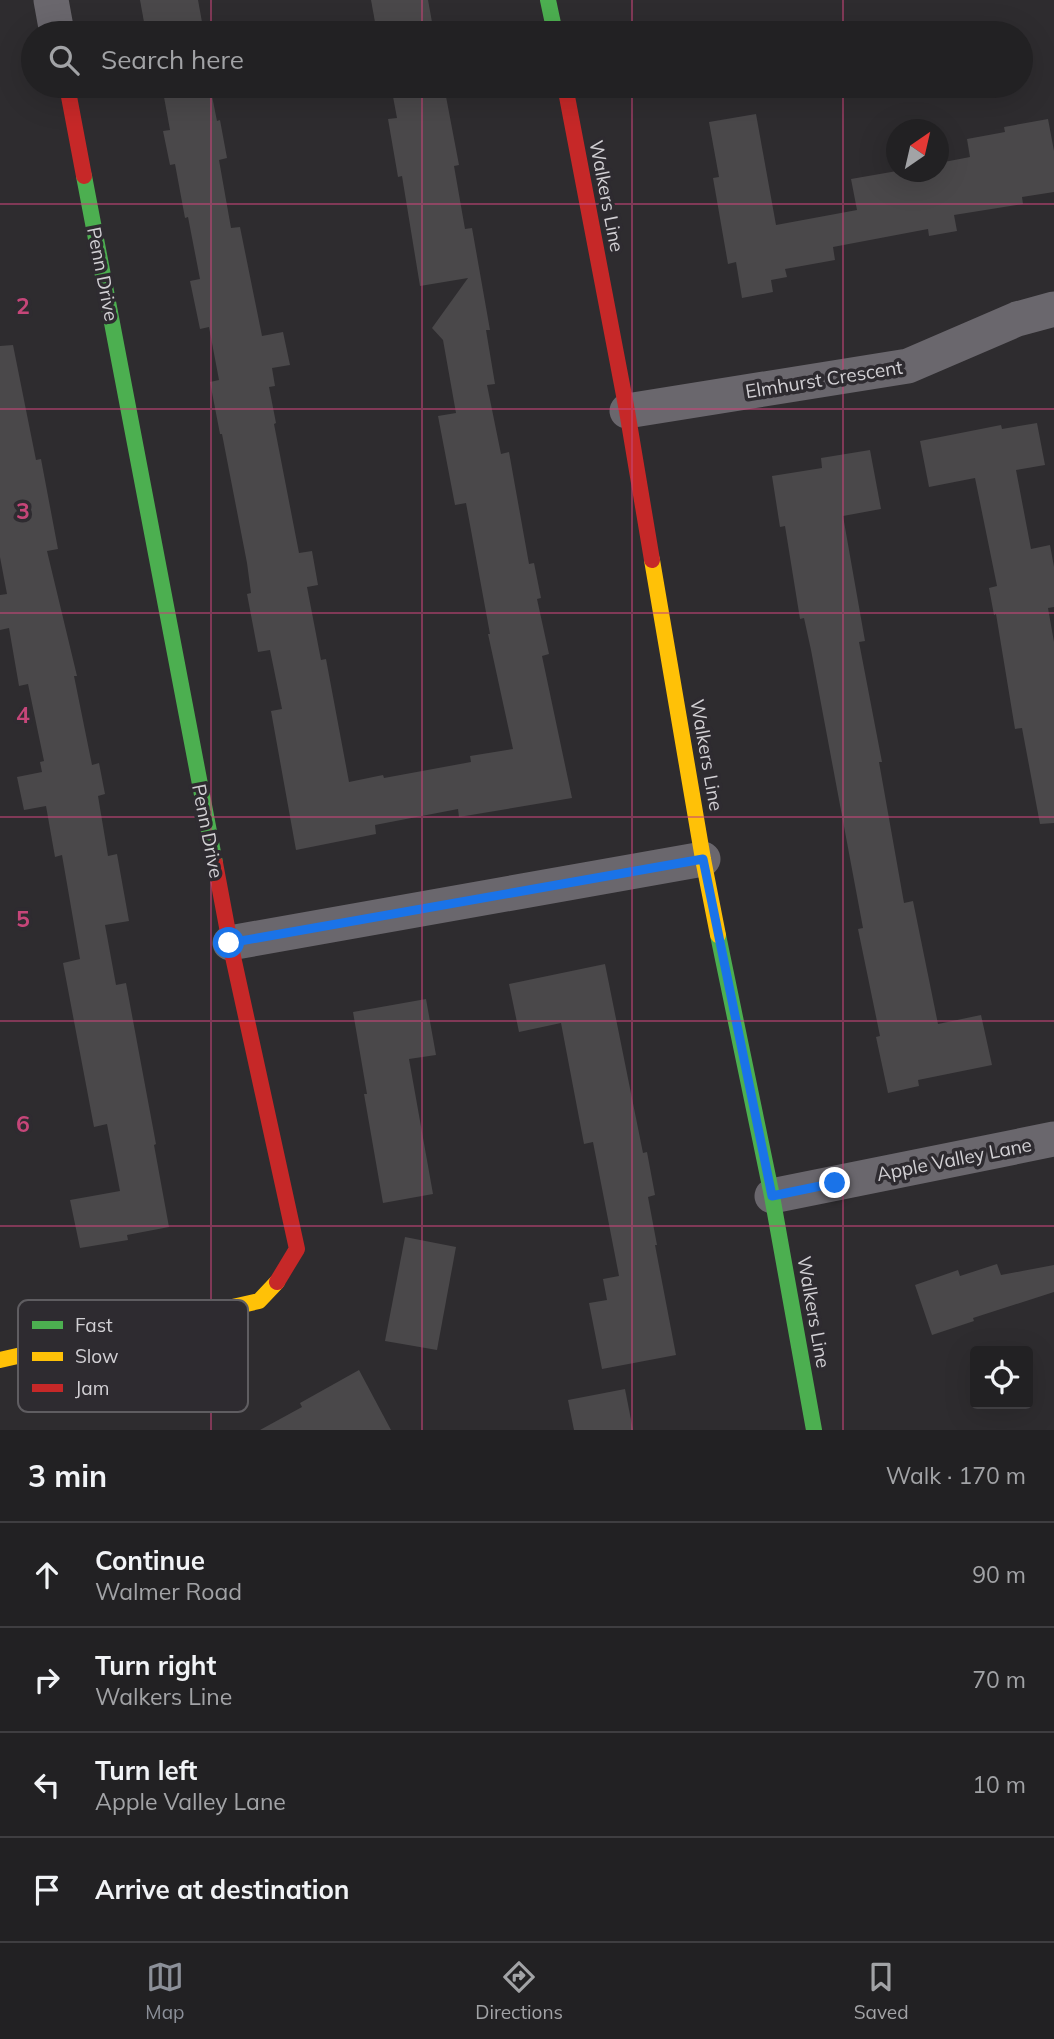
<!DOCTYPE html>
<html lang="en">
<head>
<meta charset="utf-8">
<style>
	:root { --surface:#222123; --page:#2e2e30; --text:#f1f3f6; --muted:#a2a3a6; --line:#3f3e41; --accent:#8c9099 }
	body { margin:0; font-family:Mulish,sans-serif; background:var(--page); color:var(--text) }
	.controls { position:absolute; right:21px; bottom:21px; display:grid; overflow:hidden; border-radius:7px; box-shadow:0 7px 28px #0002 }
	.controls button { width:63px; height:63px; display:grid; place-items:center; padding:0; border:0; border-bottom:2px solid var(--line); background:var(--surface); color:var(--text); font:35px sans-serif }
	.compass { position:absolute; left:886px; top:119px; width:63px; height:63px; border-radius:50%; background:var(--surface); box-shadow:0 7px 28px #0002; rotate:34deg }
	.stop { position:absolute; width:21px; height:21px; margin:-16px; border:5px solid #1a73e8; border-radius:50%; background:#fff }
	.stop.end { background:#1a73e8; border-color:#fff; box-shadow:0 2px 7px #0008 }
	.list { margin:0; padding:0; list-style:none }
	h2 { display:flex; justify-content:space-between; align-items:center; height:91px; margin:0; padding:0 28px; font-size:30px }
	h2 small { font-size:23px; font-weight:400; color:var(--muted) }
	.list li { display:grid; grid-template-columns:46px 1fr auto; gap:21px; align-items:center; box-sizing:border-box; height:105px; padding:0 28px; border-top:2px solid var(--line) }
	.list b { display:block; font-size:26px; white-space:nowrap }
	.list p { margin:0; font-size:23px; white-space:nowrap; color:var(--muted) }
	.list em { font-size:23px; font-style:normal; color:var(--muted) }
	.icon { flex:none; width:38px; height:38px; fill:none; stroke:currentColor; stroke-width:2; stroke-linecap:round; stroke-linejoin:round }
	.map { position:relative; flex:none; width:1054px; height:1430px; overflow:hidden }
	.search { position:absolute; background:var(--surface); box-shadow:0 7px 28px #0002; left:21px; right:21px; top:21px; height:77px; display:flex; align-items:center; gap:18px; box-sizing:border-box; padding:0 24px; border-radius:38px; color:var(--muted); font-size:26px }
	.sheet { height:511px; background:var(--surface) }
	nav { display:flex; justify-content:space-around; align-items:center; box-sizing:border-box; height:98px; border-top:2px solid var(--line); background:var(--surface); font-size:19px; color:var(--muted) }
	nav a { display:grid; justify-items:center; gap:4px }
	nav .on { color:var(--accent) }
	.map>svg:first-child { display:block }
	.building { fill:#4a484a }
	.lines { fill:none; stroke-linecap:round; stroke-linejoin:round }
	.street { stroke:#6a676d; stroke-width:35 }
	.fast { stroke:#4caf50; stroke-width:16 }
	.slow { stroke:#ffc107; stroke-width:16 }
	.jam { stroke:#c62828; stroke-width:16 }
	.route { stroke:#1a73e8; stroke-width:9 }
	.grid { fill:none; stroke:#c64679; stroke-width:2; stroke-opacity:0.55 }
	.labels { text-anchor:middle; stroke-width:7; stroke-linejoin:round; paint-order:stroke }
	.street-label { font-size:19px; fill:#d2d0d4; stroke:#2e2b30 }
	.key { fill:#2e2b30; stroke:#5f5d61; stroke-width:2 }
	.key-label { font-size:19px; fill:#d2d0d4 }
	.grid-label { font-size:23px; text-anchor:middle; font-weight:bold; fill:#c64679; stroke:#2e2b30; stroke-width:7; stroke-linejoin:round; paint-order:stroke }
</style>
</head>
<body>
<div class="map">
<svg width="1054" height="1430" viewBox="0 0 1054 1430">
	<rect width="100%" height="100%" fill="#2e2c2f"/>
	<g class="building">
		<path d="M140,0H198L204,33H146Z"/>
		<path d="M371,0H428L434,33H377Z"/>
		<path d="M162,86H210L217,121L220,120L227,158L219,160L231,228L240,227L262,336L283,332L290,365L272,368L275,386L269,387L276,423L274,424L299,553L312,551L318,585L307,587L321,660L326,659L349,782L383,775L384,778L471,762L470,756L513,749L488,634H490L466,503L455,505L438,416L456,413L443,340L432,328L468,278L420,286L402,176L398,177L388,119L397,118L391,86H444L459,165L454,166L465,229L472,228L490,330H486L495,384L487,385L501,454L509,452L529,564L534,563L541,598L537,599L549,654L542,656L572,798L459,817L458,809L375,825L376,834L296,850L271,711L282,709L270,650L258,652L247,594L251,593L247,563L222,434H220L210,382L219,380L209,327L200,329L190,281L200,279L188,217L185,218L175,164L170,165L163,131L170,130Z"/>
		<path d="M756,114L776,225L857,210L851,179L897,171L939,172V163L970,157L967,139L1005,132L1004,127L1048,119L1054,151V192L1022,197L1023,204L954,215L957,231L929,236L928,229L833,247L835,260L785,269L787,277L771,280L773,292L742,298L736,262L728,264L713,178L719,177L709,122Z"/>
		<path d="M13,345L36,460L41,459L58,549L47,551L77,676H74L92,765L99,763L105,794L98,796L108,856L117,854L129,921L105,925L116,985L126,983L156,1144L154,1145L169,1227L127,1235L128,1240L80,1248L70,1200L120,1191L107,1124L94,1127L63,963L80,959L62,855L55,857L46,806L24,810L17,777L42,772L40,762L44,761L28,684L19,686L9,628L0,630V595L7,594L0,557V346Z"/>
		<path d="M1037,423L1045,465L1016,470L1031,549L1050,545L1054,567V607L1048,608L1054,642V823L1040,824L1022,728L1015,729L996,614L994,615L989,588L997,586L975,478L929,487L920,441L1001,425L1002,429Z"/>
		<path d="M870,450L881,509L843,516L865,641L859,642L882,762H879L904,903L913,901L938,1024L981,1015L992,1065L918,1080L919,1086L888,1093L876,1037L880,1036L858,929L863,928L811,650L804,618L800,619L785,526L780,527L772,476L822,468L821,458Z"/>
		<path d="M605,964L643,1153L647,1152L655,1195L648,1197L657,1245H655L676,1355L602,1369L589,1303L607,1300L603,1279L619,1276L593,1142L584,1144L561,1023L519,1032L509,984Z"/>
		<path d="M426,999L436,1055L409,1059L433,1194L383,1203L364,1094H367L353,1012Z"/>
		<path d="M405,1237L456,1247L437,1350L385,1341Z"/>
		<path d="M997,1264L1001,1275L1054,1265V1292L973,1318L974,1321L932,1335L915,1285L958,1270L960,1276Z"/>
		<path d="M359,1370L391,1430H260L302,1407L300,1403Z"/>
		<path d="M625,1389L633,1430H574L568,1400Z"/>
	</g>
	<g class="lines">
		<g class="street">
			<path d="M51,0L57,33"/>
			<path d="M627,411L908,366L1017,319L1054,309"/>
			<path d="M230,943L703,859"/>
			<path d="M772,1196L1054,1139"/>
		</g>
		<g class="fast">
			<path d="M548,0L555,33"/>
			<path d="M84,176L215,863"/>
			<path d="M718,935L772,1196L814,1430"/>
		</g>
		<g class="slow">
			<path d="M652,560L703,859L718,935"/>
			<path d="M0,1360L259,1301L277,1282"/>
		</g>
		<g class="jam">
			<path d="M67,86L84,176"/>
			<path d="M565,86L627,411L652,560"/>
			<path d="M215,863L230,943L297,1249L277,1282"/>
		</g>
	</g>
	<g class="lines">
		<path class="route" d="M229,943L703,859L772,1196L835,1183"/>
	</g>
	<path class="grid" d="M211,0V33M422,0V33M632,0V33M843,0V33M211,86V1430M422,86V1430M632,86V1430M843,86V1430M0,204H1054M0,409H1054M0,613H1054M0,817H1054M0,1021H1054M0,1226H1054"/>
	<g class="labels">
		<g class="street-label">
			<text transform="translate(607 196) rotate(79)" y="7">Walkers Line</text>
			<text transform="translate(103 274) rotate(79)" y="7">Penn Drive</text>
			<text transform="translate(824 379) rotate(-9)" y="7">Elmhurst Crescent</text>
			<text transform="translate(707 755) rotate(80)" y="7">Walkers Line</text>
			<text transform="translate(208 831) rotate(79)" y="7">Penn Drive</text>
			<text transform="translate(954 1159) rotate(-11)" y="7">Apple Valley Lane</text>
			<text transform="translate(814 1312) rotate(80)" y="7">Walkers Line</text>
		</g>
	</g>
	<rect x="18" y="1300" width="230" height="112" rx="10" class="key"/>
	<rect x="32" y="1321" width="31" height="8" fill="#4caf50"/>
	<rect x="32" y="1352" width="31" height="9" fill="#ffc107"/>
	<rect x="32" y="1384" width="31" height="8" fill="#c62828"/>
	<g class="key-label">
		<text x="75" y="1332">Fast</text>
		<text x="75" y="1363">Slow</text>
		<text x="75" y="1395">Jam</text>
	</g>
	<g class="grid-label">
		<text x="23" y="314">2</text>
		<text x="23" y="519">3</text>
		<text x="23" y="723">4</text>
		<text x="23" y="927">5</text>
		<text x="23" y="1132">6</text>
	</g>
</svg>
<div class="controls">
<button><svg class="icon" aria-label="locate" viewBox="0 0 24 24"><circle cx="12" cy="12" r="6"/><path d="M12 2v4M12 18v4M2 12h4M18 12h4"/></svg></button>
</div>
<svg class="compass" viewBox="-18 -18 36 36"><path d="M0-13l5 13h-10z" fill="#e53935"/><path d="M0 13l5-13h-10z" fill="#a2a3a6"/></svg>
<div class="stop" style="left:229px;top:943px"></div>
<div class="stop end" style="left:835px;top:1183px"></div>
<div class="search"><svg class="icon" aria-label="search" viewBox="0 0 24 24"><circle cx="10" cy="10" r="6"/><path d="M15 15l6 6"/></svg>Search here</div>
</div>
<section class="sheet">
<h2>3 min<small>Walk · 170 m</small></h2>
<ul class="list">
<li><svg class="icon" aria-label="ahead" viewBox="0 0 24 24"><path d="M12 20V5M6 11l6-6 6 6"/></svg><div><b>Continue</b><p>Walmer Road</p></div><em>90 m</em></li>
<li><svg class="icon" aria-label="right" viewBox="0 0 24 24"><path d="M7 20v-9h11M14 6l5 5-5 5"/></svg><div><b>Turn right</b><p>Walkers Line</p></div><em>70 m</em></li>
<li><svg class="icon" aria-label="left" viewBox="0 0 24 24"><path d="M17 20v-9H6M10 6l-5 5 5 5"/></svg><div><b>Turn left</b><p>Apple Valley Lane</p></div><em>10 m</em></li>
<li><svg class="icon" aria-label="arrive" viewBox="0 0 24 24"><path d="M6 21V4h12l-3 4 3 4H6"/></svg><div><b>Arrive at destination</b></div></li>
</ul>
</section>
<nav>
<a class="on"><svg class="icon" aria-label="map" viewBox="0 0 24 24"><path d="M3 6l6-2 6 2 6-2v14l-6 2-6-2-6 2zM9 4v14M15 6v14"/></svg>Map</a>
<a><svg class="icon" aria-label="directions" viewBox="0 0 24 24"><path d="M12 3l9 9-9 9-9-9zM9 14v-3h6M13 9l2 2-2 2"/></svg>Directions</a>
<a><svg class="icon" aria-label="saved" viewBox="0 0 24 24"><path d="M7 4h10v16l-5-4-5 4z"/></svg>Saved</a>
</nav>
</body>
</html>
